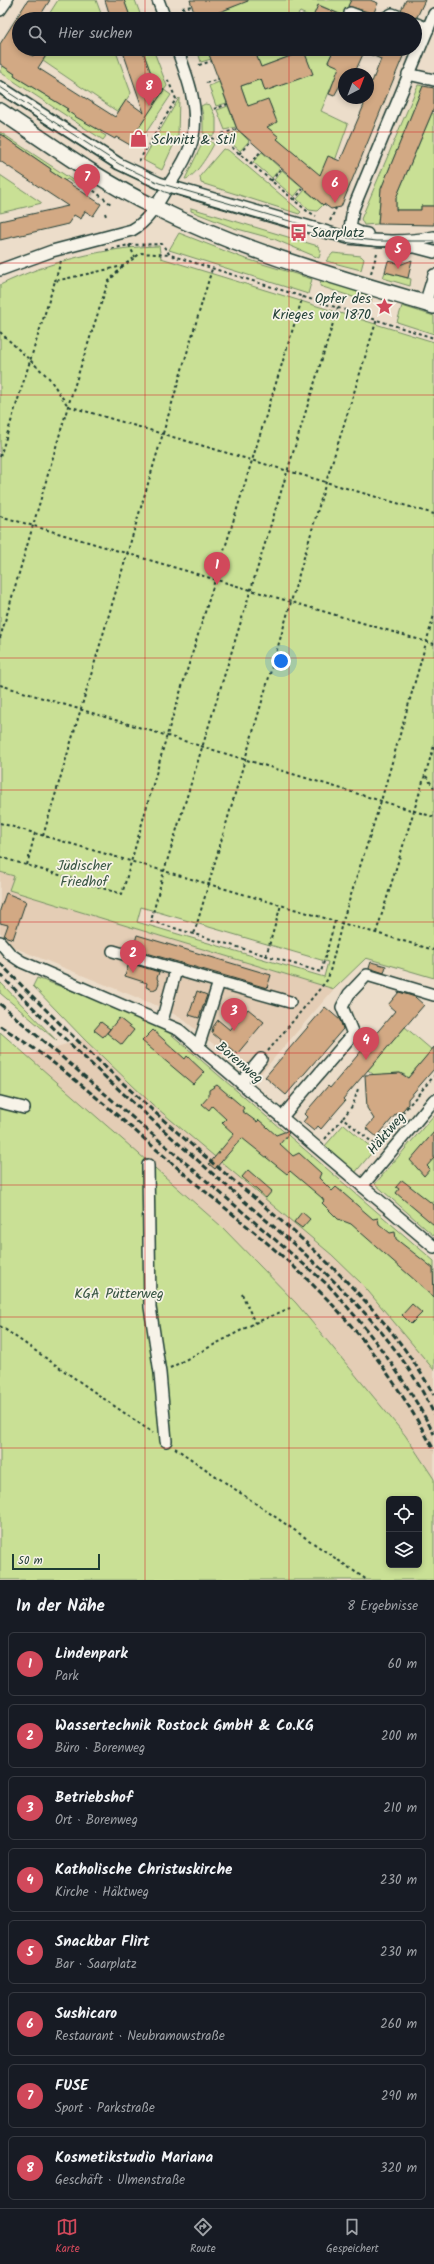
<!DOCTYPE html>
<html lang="de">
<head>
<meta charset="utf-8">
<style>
	:root { --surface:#171b24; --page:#242831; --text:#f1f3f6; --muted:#9ea1a6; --line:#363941; --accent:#d1495b }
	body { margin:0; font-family:Kalam,sans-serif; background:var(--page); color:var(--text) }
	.controls { position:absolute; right:12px; bottom:12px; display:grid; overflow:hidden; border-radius:6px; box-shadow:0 2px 6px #0003 }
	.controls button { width:36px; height:36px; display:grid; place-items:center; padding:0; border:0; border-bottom:1px solid var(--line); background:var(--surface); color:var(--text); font:20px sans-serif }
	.compass { position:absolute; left:338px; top:68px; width:36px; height:36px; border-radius:50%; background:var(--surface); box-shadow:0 2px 6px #0003; rotate:42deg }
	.scale { position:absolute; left:12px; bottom:10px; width:88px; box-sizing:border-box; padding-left:4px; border:2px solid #1f3d34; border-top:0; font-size:11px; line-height:14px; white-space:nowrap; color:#1f3d34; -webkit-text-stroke:3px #f7f3e8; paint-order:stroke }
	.you { position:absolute; left:281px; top:661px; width:14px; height:14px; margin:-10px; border:3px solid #fff; border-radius:50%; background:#1a73e8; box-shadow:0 0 0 6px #1a73e833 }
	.badge { display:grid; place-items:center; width:26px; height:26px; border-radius:50%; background:var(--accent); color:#fff; font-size:13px; font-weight:700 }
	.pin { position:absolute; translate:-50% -33px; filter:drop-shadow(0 1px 2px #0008) }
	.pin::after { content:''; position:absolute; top:21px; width:14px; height:12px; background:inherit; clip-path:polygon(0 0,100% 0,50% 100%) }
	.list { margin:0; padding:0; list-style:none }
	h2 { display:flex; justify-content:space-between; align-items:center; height:52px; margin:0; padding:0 16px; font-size:17px }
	h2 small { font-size:13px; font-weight:400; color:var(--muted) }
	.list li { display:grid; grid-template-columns:26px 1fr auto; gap:12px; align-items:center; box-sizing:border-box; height:64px; margin:0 8px 8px; padding:0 8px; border:1px solid var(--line); border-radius:6px }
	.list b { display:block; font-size:15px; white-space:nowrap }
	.list p { margin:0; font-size:13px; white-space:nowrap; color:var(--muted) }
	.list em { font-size:13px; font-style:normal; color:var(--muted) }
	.icon { flex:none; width:22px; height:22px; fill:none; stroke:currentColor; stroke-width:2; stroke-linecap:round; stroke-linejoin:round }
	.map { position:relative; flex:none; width:434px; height:1580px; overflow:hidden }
	.search { position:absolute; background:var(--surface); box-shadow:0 2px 6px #0003; left:12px; right:12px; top:12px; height:44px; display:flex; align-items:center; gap:10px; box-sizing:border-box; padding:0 14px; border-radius:22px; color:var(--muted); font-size:15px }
	.sheet { height:628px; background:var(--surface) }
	nav { display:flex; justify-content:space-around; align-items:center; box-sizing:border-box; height:56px; border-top:1px solid var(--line); background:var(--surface); font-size:11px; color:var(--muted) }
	nav a { display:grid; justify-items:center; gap:2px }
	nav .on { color:var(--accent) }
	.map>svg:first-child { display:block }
	.built { fill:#e4cdb5 }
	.green { fill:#c9e095; stroke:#748e64; fill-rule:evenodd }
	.building { fill:#d2a984; stroke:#1f3d34 }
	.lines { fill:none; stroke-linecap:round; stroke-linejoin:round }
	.minor-casing { stroke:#1f3d34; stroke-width:14 }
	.major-casing { stroke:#1f3d34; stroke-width:18 }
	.path { stroke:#1f3d34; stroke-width:2; stroke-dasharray:3 3; stroke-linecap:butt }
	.minor { stroke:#f7f3e8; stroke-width:11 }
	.major { stroke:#f7f3e8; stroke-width:15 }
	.tram { stroke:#1f3d34; stroke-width:1 }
	.rail { stroke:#1f3d34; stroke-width:3; stroke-dasharray:6 3; stroke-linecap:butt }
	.grid { fill:none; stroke:#d62828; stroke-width:1; stroke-opacity:0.55 }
	.labels { text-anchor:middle; stroke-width:3.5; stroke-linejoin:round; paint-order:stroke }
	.poi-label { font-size:14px; fill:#1f3d34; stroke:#f7f3e8; text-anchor:start }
	.park-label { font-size:14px; fill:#385543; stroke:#f7f3e8 }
	.street-label { font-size:14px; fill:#1f3d34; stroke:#f7f3e8 }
</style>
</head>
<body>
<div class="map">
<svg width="434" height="1580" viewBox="0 0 434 1580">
	<rect width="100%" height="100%" fill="#ecddca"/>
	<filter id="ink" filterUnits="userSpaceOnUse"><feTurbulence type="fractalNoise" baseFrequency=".025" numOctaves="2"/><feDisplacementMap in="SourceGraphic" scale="8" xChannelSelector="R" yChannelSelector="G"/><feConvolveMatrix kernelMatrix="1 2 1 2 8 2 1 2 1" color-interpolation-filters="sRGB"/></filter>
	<g filter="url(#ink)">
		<g class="built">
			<path d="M0,872L14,876L9,890L334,989L256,1079L184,1020L165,1009L13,947L0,932Z"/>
			<path d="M84,1039L152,1104L332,1255L363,1285L426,1359L434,1370V1479L405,1435L296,1303L221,1226L25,1056Z"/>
		</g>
		<g class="green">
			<path d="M58,0H96L103,19H46Z"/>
			<path d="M124,0H135L142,19H131Z"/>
			<path d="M228,0H351L344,16L319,5L313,18L300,12L294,19H220L217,13L235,6Z"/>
			<path d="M50,49H115L131,93L118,112L43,61Z"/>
			<path d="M142,49H153L167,86L164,90L171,95L145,134L138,129L164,90L155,84Z"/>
			<path d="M197,49H207L211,59L201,62Z"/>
			<path d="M231,49H334L328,62L359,74H344V87L333,83L321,111L348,124L331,172L325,181L277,139L279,137L253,116L272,109L270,104L260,108L248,106L241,86L261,79L265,91L312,74L304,51L261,67L256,55Z"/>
			<path d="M3,66L15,74L14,76L68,109L67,111L101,131V133L106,136L103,140L0,72Z"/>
			<path d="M219,82L227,103L216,106L209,86Z"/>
			<path d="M418,85L423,86L381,189L378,224L364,225L361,219Z"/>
			<path d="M179,98L178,135L162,170L143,160Z"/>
			<path d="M205,104L210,105L216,118V133L212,136L203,133V116L201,106Z"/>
			<path d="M228,106L236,127L225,130L217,110Z"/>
			<path d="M432,113L434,114V206H421V210H396V190L399,191Z"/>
			<path d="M239,131L249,141L240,151L231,143L227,135Z"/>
			<path d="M0,132L74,181L73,183L67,179L65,181L50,171L51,169L0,134Z"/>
			<path d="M210,141L214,144C210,152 194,179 185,179L202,144Z"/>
			<path d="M223,149L228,150L301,212L299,214L201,183L200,176Z"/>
			<path d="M262,152L280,168L272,178L253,162Z"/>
			<path d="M282,170L302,187L294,197L274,180Z"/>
			<path d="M0,175L42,203L0,213Z"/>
			<path d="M305,190L323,205L317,211L309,210L297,199Z"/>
			<path d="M191,208L318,246L321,251L319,258L274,239L234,228L191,211Z"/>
			<path d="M179,233L243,258L312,279L308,294L169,250Z"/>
			<path d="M159,246L161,258L434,342V978L366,958L334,989L9,890L14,876L0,872V285C48,262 105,247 159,246ZM141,907L328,962L324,977L137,922Z"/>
			<path d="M333,253L361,256L364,259L361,270L326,261Z"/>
			<path d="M385,272L411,279L410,286L383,278Z"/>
			<path d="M321,280L372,296L371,303L320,286Z"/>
			<path d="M402,306L434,316V334L397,322Z"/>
			<path d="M37,978L120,1008L165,1029L434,1261V1370L363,1285L332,1255L152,1104L84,1039L33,986Z"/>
			<path d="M0,982L57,1041L0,993Z"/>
			<path d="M405,1027L432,1050L406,1080L405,1075L400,1073L374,1075L368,1070Z"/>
			<path d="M0,1032L221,1226L296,1303L405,1435L434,1479V1580H0ZM389,1499H419V1565H389Z"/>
			<path d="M434,1115V1236L375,1184Z"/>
			<path d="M344,1124L374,1150L354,1174L324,1147Z"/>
		</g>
		<g class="building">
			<path d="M28,0H50L38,19H19V49L33,56L38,49H50L38,68L115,117L126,100L144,113L122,49H142L155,84L164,90L138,129L146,135L139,147L132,142L130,145L116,137L115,139L76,117L66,110L68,109L14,76L15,74L0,64V44Z"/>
			<path d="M105,0H124L131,19H111Z"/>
			<path d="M190,0H248V1L217,13L220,19H196Z"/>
			<path d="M351,0H370L378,3L372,17L368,12L348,6Z"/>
			<path d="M406,0H425L417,17L407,19L406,13L401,10Z"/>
			<path d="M318,5L344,16L347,19H312Z"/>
			<path d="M207,49H254L261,67L304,51L313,74L265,91L261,79L241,86L248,106L268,99L277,122L267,127L279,137L277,139L320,175L328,156L340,161L364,105L348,98H368V86L370,81L372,82L381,59L364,52L355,72L349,70L346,74H344V78L334,96L329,94L339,67L328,62L334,49H406L341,207L331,209L324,204L323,205L237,129Z"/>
			<path d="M423,86L434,88V108L396,198V210H421V206H434V225L378,224L381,189Z"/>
			<path d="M0,134L51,169L50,171L101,204L93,216L85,211L81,219L74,215L68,224L0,240V221L68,206L0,161Z"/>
			<path d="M412,260L408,278L385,272L388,261L402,264Z"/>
			<path d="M6,893L26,901L13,939L4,936L8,925L0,923V910Z"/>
			<path d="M137,935L271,975L267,988L133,949Z"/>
			<path d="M371,962L386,966L384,973L369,968Z"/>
			<path d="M129,963L159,972L157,978L159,983L157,988L153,990L146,987L147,983L125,976Z"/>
			<path d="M197,991L207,995L199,1018L189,1015Z"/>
			<path d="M399,992L415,997L424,1005L343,1099L345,1101L321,1129L318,1126L314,1131L303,1122L307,1117L304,1114L328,1086L330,1088L395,1011L388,1005Z"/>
			<path d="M325,1007L340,1020L343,1029L286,1095L265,1077Z"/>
			<path d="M248,1009L264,1022L237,1054L212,1033L213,1027L218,1020L230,1030Z"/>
			<path d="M119,1018L134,1030L122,1045L107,1033Z"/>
			<path d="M101,1022L110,1029L103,1037L94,1030Z"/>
			<path d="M153,1030L185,1059L187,1056L204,1072L193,1084L142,1041Z"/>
			<path d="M434,1047V1069L408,1099V1104L400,1114H396L377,1137L366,1128L374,1119L367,1108L365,1075L400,1073L408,1078Z"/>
			<path d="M217,1085L244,1108L242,1111L257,1122L259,1120L276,1135L287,1131L289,1133L280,1144L293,1156L299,1153L321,1173L319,1178L332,1191L336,1187L373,1219L378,1218L379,1224L390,1233L395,1232L396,1239L433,1268L434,1297L351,1224L338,1219L322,1203L324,1201L322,1198L290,1171L287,1174L242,1138L215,1169L209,1164L234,1134L222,1123L226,1119L212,1106L209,1110L202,1104L209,1096V1090Z"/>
			<path d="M434,1132V1158L427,1166L430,1169L424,1176L410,1160Z"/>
			<path d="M248,1170L272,1191L266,1198L242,1177Z"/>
			<path d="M402,1180L434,1205V1225L396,1193L399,1189L396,1187Z"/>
			<path d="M302,1212L310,1219L302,1228L294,1222Z"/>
			<path d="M412,1304L422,1313L411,1324L402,1315Z"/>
		</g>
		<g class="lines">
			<defs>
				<g id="minor">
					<path d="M158,0L165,19"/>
					<path d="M0,10L7,0"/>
					<path d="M350,13L366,19"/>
					<path d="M383,19L392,14L400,17"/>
					<path d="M417,24L428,29"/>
					<path d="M408,74L434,80"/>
					<path d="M0,87L119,164L159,183L348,238C377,241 405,243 434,237"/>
					<path d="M367,234L361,233L350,228L353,209L434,14"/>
					<path d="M404,247H415L434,252"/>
					<path d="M0,270L52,251L132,230C147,222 157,205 165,191C176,174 190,155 193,136C199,106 187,76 177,49"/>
					<path d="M425,304L434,275"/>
					<path d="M0,942L10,954L22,962L179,1030L434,1247"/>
					<path d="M113,951L219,982L198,1047"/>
					<path d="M219,982L290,1002"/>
					<path d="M162,1021L176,970"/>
					<path d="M241,1083L261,1059"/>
					<path d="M0,1102L24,1108"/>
					<path d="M282,1117L353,1034L342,1007L349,994L367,975L434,995"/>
					<path d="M148,1165L150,1307L160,1373L166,1441"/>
					<path d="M362,1186L434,1100"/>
				</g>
				<path id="major" d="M0,111C50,144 100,181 154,207C242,251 340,278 434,306"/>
			</defs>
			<use href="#minor" class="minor-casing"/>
			<use href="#major" class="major-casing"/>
			<g class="path">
				<path d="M182,8L192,6"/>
				<path d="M199,65L212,61"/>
				<path d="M206,83L219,79"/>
				<path d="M214,109L228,104"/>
				<path d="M222,134L237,129"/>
				<path d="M205,138L222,139L307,211L316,216"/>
				<path d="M239,154L250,142"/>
				<path d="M139,161L176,99L167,78"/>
				<path d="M250,164L261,151"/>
				<path d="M271,181L281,169"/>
				<path d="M89,187L111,204"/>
				<path d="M294,200L303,189"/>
				<path d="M105,213L106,216"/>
				<path d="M330,221L336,208"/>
				<path d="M129,245L135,257"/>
				<path d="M106,250L129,245L162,244L170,255L434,338"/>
				<path d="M371,273L377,253"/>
				<path d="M55,281L61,261"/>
				<path d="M0,332L49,378L68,406L434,514"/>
				<path d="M0,457L55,281L123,266L141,253L170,255"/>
				<path d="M0,516L434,644"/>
				<path d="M0,638L68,406L108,282L123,266"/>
				<path d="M0,685L434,817"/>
				<path d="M426,776L434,788"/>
				<path d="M0,823L434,950"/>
				<path d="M43,836L212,269"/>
				<path d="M0,857L122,894L167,735L303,296"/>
				<path d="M27,865L35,833"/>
				<path d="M335,921L321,972L194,934L326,482L377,319"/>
				<path d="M376,933L434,746"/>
				<path d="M194,934L151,921L164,871L338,307"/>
				<path d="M266,956L281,905"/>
				<path d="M268,1051L328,979L342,923L381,801L434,615"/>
				<path d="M343,1118L353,1105L358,1089"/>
				<path d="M325,1139L343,1118L379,1148"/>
				<path d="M375,1145L434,1076"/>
				<path d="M242,1294L255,1323"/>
				<path d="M0,1326L153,1433"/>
				<path d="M170,1368L255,1323L290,1308"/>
				<path d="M175,1448L367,1580"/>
			</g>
			<use href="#minor" class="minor"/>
			<use href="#major" class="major"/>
			<g class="tram">
				<path d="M0,87L119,164L159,183L348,238L377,241H434"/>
				<path d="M0,94L116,169L165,192L325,239L377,247H409"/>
			</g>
			<g class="rail">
				<path d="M0,963C64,1030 132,1093 202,1154C288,1227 378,1295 434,1395"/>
				<path d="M0,974C70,1047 145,1114 221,1181C299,1250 388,1316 434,1414"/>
				<path d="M0,1004L328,1285C370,1331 405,1378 434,1434"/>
				<path d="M0,1026C66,1067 122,1120 180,1170C225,1209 273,1245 315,1287C364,1334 402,1391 434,1450"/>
			</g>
		</g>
	</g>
	<path class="grid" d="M145,0V19M289,0V19M145,49V1580M289,49V1580M0,132H434M0,263H434M0,395H434M0,527H434M0,658H434M0,790H434M0,922H434M0,1053H434M0,1185H434M0,1317H434M0,1448H434"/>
	<defs>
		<symbol id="shop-bare" viewBox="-9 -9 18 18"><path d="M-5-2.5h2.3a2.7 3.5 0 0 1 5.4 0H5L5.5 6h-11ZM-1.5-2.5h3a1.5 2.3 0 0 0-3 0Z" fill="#d1495b" stroke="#f7f3e8" stroke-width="2.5" paint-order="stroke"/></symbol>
		<symbol id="bus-bare" viewBox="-9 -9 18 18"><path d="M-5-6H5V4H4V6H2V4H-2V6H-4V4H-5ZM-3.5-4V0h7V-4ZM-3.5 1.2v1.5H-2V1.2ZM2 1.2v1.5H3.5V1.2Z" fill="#d1495b" stroke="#f7f3e8" stroke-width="2.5" paint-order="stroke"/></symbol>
		<symbol id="sight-bare" viewBox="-9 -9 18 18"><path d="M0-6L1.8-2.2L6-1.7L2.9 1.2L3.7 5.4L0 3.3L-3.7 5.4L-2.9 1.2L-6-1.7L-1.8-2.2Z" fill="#d1495b" stroke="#f7f3e8" stroke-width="2.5" paint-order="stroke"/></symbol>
	</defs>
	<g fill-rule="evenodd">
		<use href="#shop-bare" x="126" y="126" width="25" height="25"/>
		<use href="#bus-bare" x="286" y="220" width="25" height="25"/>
		<use href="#sight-bare" x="372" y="294" width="25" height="25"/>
	</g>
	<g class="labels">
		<g class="poi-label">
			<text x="152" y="144">Schnitt &amp; Stil</text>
			<text x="311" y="237">Saarplatz</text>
			<text x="371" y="303" text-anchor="end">Opfer des<tspan x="371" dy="16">Krieges von 1870</tspan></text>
		</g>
		<g class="park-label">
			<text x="84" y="870">Jüdischer<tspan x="84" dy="16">Friedhof</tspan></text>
			<text x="119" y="1298">KGA Pütterweg</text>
		</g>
		<g class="street-label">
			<text transform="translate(240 1062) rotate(40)" y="5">Borenweg</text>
			<text transform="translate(386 1133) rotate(-50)" y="5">Häktweg</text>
		</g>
	</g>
</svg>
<div class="controls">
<button><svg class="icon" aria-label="locate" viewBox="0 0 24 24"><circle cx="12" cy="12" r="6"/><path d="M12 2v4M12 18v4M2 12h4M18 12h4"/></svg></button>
<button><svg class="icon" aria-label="layers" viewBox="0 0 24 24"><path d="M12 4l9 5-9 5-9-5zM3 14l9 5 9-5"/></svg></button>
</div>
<svg class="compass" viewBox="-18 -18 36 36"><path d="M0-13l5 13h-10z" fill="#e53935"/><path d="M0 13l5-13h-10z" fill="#9ea1a6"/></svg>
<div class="scale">50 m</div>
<div class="you"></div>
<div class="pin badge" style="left:217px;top:585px">1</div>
<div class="pin badge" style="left:133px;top:973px">2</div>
<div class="pin badge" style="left:234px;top:1031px">3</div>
<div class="pin badge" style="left:366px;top:1060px">4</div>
<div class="pin badge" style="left:398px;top:269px">5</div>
<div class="pin badge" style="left:335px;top:203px">6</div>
<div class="pin badge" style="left:87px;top:197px">7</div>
<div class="pin badge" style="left:149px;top:106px">8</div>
<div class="search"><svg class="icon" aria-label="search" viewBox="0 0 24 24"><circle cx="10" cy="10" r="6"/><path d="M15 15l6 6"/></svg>Hier suchen</div>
</div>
<section class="sheet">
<h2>In der Nähe<small>8 Ergebnisse</small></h2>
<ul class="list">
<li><span class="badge">1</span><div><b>Lindenpark</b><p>Park</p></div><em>60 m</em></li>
<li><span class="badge">2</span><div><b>Wassertechnik Rostock GmbH &amp; Co.KG</b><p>Büro · Borenweg</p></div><em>200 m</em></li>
<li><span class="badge">3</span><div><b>Betriebshof</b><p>Ort · Borenweg</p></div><em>210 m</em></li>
<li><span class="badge">4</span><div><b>Katholische Christuskirche</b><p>Kirche · Häktweg</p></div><em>230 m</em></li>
<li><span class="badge">5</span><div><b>Snackbar Flirt</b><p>Bar · Saarplatz</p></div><em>230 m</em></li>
<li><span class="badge">6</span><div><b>Sushicaro</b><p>Restaurant · Neubramowstraße</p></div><em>260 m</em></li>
<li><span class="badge">7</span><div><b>FUSE</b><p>Sport · Parkstraße</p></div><em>290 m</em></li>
<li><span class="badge">8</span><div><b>Kosmetikstudio Mariana</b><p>Geschäft · Ulmenstraße</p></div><em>320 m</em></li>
</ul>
</section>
<nav>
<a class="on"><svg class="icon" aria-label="map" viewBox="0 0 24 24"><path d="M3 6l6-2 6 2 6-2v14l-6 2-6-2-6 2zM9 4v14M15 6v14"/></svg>Karte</a>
<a><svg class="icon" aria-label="directions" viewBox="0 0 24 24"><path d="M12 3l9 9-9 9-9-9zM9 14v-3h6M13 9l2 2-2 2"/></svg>Route</a>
<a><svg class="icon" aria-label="saved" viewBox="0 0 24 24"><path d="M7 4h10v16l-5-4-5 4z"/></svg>Gespeichert</a>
</nav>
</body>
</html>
